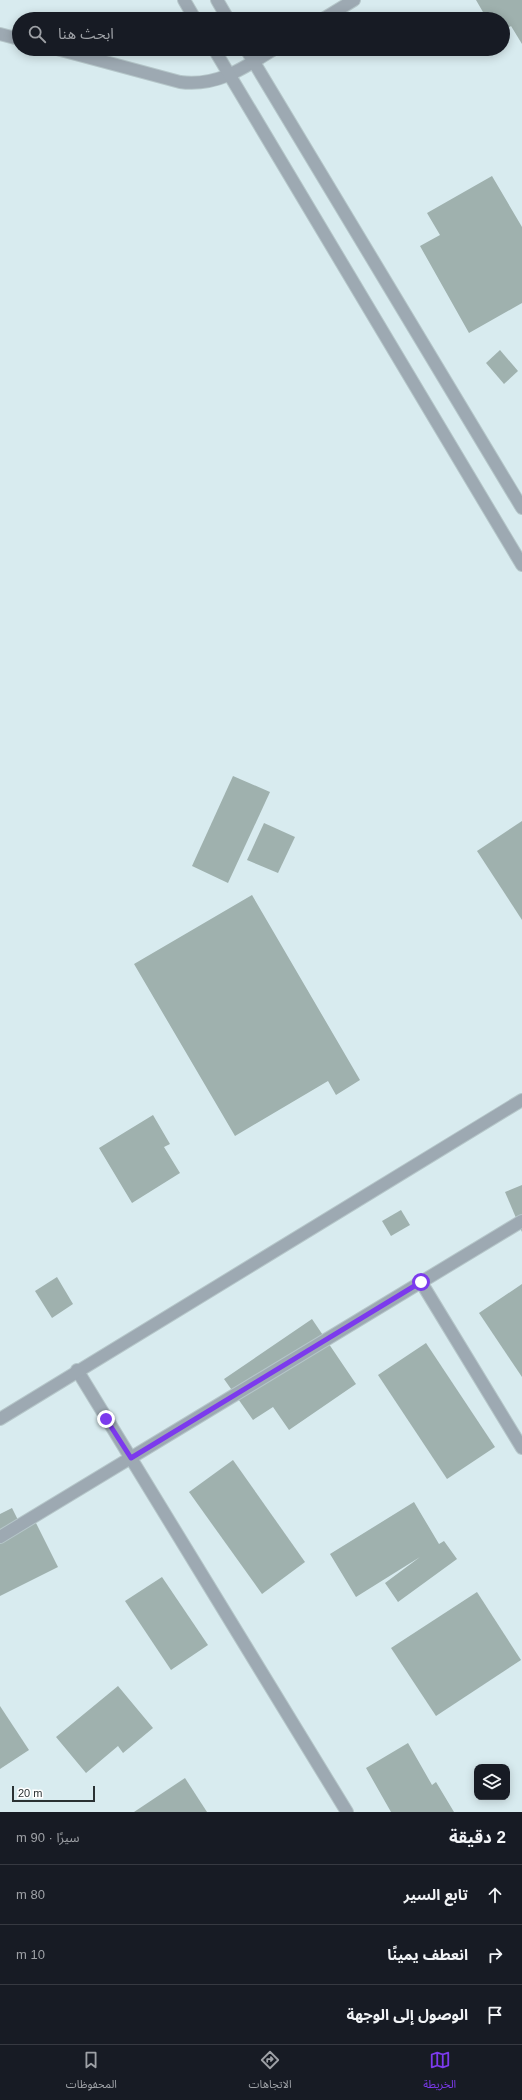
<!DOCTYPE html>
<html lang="ar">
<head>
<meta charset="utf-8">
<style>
	:root { --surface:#171b24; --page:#242831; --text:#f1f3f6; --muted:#9ea1a6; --line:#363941; --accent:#7c3aed }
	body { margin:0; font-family:Helvetica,"Noto Sans Arabic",sans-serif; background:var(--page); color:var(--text); direction:rtl }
	.controls { position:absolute; right:12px; bottom:12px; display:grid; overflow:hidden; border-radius:8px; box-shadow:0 2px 10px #0003 }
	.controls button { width:36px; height:36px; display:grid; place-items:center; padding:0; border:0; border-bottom:1px solid var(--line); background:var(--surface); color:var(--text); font:20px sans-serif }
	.scale { position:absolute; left:12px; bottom:10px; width:83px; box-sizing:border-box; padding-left:4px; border:2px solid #2a3133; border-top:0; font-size:11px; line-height:14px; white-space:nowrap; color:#2a3133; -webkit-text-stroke:3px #fff; paint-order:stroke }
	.stop { position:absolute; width:12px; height:12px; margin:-9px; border:3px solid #7c3aed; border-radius:50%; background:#fff }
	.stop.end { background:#7c3aed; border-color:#fff; box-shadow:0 1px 4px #0008 }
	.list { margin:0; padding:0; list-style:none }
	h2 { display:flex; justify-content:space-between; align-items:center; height:52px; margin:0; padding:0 16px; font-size:17px }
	h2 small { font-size:13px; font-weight:400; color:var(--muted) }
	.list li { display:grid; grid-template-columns:26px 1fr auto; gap:12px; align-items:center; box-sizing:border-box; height:60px; padding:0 16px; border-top:1px solid var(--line) }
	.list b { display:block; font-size:15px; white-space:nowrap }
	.list em { font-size:13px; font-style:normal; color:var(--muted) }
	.icon { flex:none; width:22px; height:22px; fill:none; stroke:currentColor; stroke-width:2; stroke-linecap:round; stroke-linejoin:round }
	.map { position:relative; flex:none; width:522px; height:1812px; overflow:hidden; direction:ltr }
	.search { position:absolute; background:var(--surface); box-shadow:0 2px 10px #0003; left:12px; right:12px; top:12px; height:44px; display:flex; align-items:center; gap:10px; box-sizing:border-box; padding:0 14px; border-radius:22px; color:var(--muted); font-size:15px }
	.sheet { height:232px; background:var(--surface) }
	nav { display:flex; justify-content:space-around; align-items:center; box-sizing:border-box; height:56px; border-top:1px solid var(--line); background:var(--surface); font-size:11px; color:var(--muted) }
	nav a { display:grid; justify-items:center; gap:2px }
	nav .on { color:var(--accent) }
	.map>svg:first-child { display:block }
	.building { fill:#9fb1ae }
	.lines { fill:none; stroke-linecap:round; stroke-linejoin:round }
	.minor-casing { stroke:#b5c6c9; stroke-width:14 }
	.minor { stroke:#9da9b2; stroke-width:12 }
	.route { stroke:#7c3aed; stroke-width:5 }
</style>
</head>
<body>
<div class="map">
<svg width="522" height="1812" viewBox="0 0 522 1812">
	<rect width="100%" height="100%" fill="#d8ebef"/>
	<g class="building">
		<path d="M476,0H522V44L511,26L503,31V19H487Z"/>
		<path d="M492,176L522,227V303L469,333L420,246L440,235L427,213Z"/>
		<path d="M500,350L518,371L504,384L486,363Z"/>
		<path d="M233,776L270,792L228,883L192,866Z"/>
		<path d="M522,821V920L477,851Z"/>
		<path d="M264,823L295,837L278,873L247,860Z"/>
		<path d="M252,895L360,1080L336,1095L328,1081L235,1136L134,964Z"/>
		<path d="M153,1115L170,1144L164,1147L180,1173L132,1203L99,1148Z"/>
		<path d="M522,1185V1232L505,1192Z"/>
		<path d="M401,1210L410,1225L391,1236L382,1221Z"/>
		<path d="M57,1277L73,1304L52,1318L35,1291Z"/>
		<path d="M522,1284V1377L479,1313Z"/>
		<path d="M312,1319L356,1384L289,1430L273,1407L253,1420L224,1379Z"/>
		<path d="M426,1343L495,1447L447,1479L378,1375Z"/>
		<path d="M233,1460L305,1562L262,1594L189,1492Z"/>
		<path d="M414,1502L439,1544L444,1541L457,1559L398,1602L385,1583L420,1557L356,1597L330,1554Z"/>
		<path d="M12,1508L20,1524L33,1517L58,1567L0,1596V1514Z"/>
		<path d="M162,1577L208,1645L171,1670L125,1601Z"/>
		<path d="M477,1592L521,1660L436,1716L391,1648Z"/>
		<path d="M118,1686L153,1728L123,1753L118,1746L86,1773L56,1737Z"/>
		<path d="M0,1706L29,1750L0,1769Z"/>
		<path d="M408,1743L432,1785L436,1782L454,1812H391L366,1768Z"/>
		<path d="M185,1778L207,1812H134Z"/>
	</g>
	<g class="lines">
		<defs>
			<g id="minor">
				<path d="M184,0L195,19"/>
				<path d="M217,0L228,19"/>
				<path d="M323,19L354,0"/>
				<path d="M0,34L19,39"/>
				<path d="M57,49L180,82C217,87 244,68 274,49"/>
				<path d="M214,49L522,565"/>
				<path d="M246,49L522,508"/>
				<path d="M421,1282L522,1448"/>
				<path d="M77,1370L347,1812"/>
				<path d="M0,1419L522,1100"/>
				<path d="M0,1537L522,1221"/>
			</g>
		</defs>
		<use href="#minor" class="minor-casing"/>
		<use href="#minor" class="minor"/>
	</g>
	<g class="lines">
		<path class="route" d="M106,1419L131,1458L421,1282"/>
	</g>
</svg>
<div class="controls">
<button><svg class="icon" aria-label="layers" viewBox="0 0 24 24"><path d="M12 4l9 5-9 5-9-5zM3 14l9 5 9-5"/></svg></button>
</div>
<div class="scale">20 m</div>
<div class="stop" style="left:421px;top:1282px"></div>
<div class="stop end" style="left:106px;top:1419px"></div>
<div class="search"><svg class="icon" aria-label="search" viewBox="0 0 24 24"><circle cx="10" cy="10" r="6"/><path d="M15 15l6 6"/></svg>ابحث هنا</div>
</div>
<section class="sheet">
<h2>2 دقيقة<small>سيرًا · 90 m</small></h2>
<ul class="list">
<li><svg class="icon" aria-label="ahead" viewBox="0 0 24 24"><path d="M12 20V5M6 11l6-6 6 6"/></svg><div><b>تابع السير</b></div><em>80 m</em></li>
<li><svg class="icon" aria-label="right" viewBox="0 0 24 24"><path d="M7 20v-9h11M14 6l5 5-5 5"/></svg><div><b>انعطف يمينًا</b></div><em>10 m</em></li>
<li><svg class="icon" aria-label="arrive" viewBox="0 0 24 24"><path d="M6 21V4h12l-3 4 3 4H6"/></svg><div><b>الوصول إلى الوجهة</b></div></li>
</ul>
</section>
<nav>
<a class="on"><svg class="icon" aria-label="map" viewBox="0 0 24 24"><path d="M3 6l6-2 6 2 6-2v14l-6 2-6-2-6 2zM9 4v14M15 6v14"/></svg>الخريطة</a>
<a><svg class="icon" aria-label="directions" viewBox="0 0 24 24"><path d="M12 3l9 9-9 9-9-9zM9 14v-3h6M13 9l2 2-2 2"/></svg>الاتجاهات</a>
<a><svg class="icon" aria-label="saved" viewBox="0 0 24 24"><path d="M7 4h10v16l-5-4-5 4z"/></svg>المحفوظات</a>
</nav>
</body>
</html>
